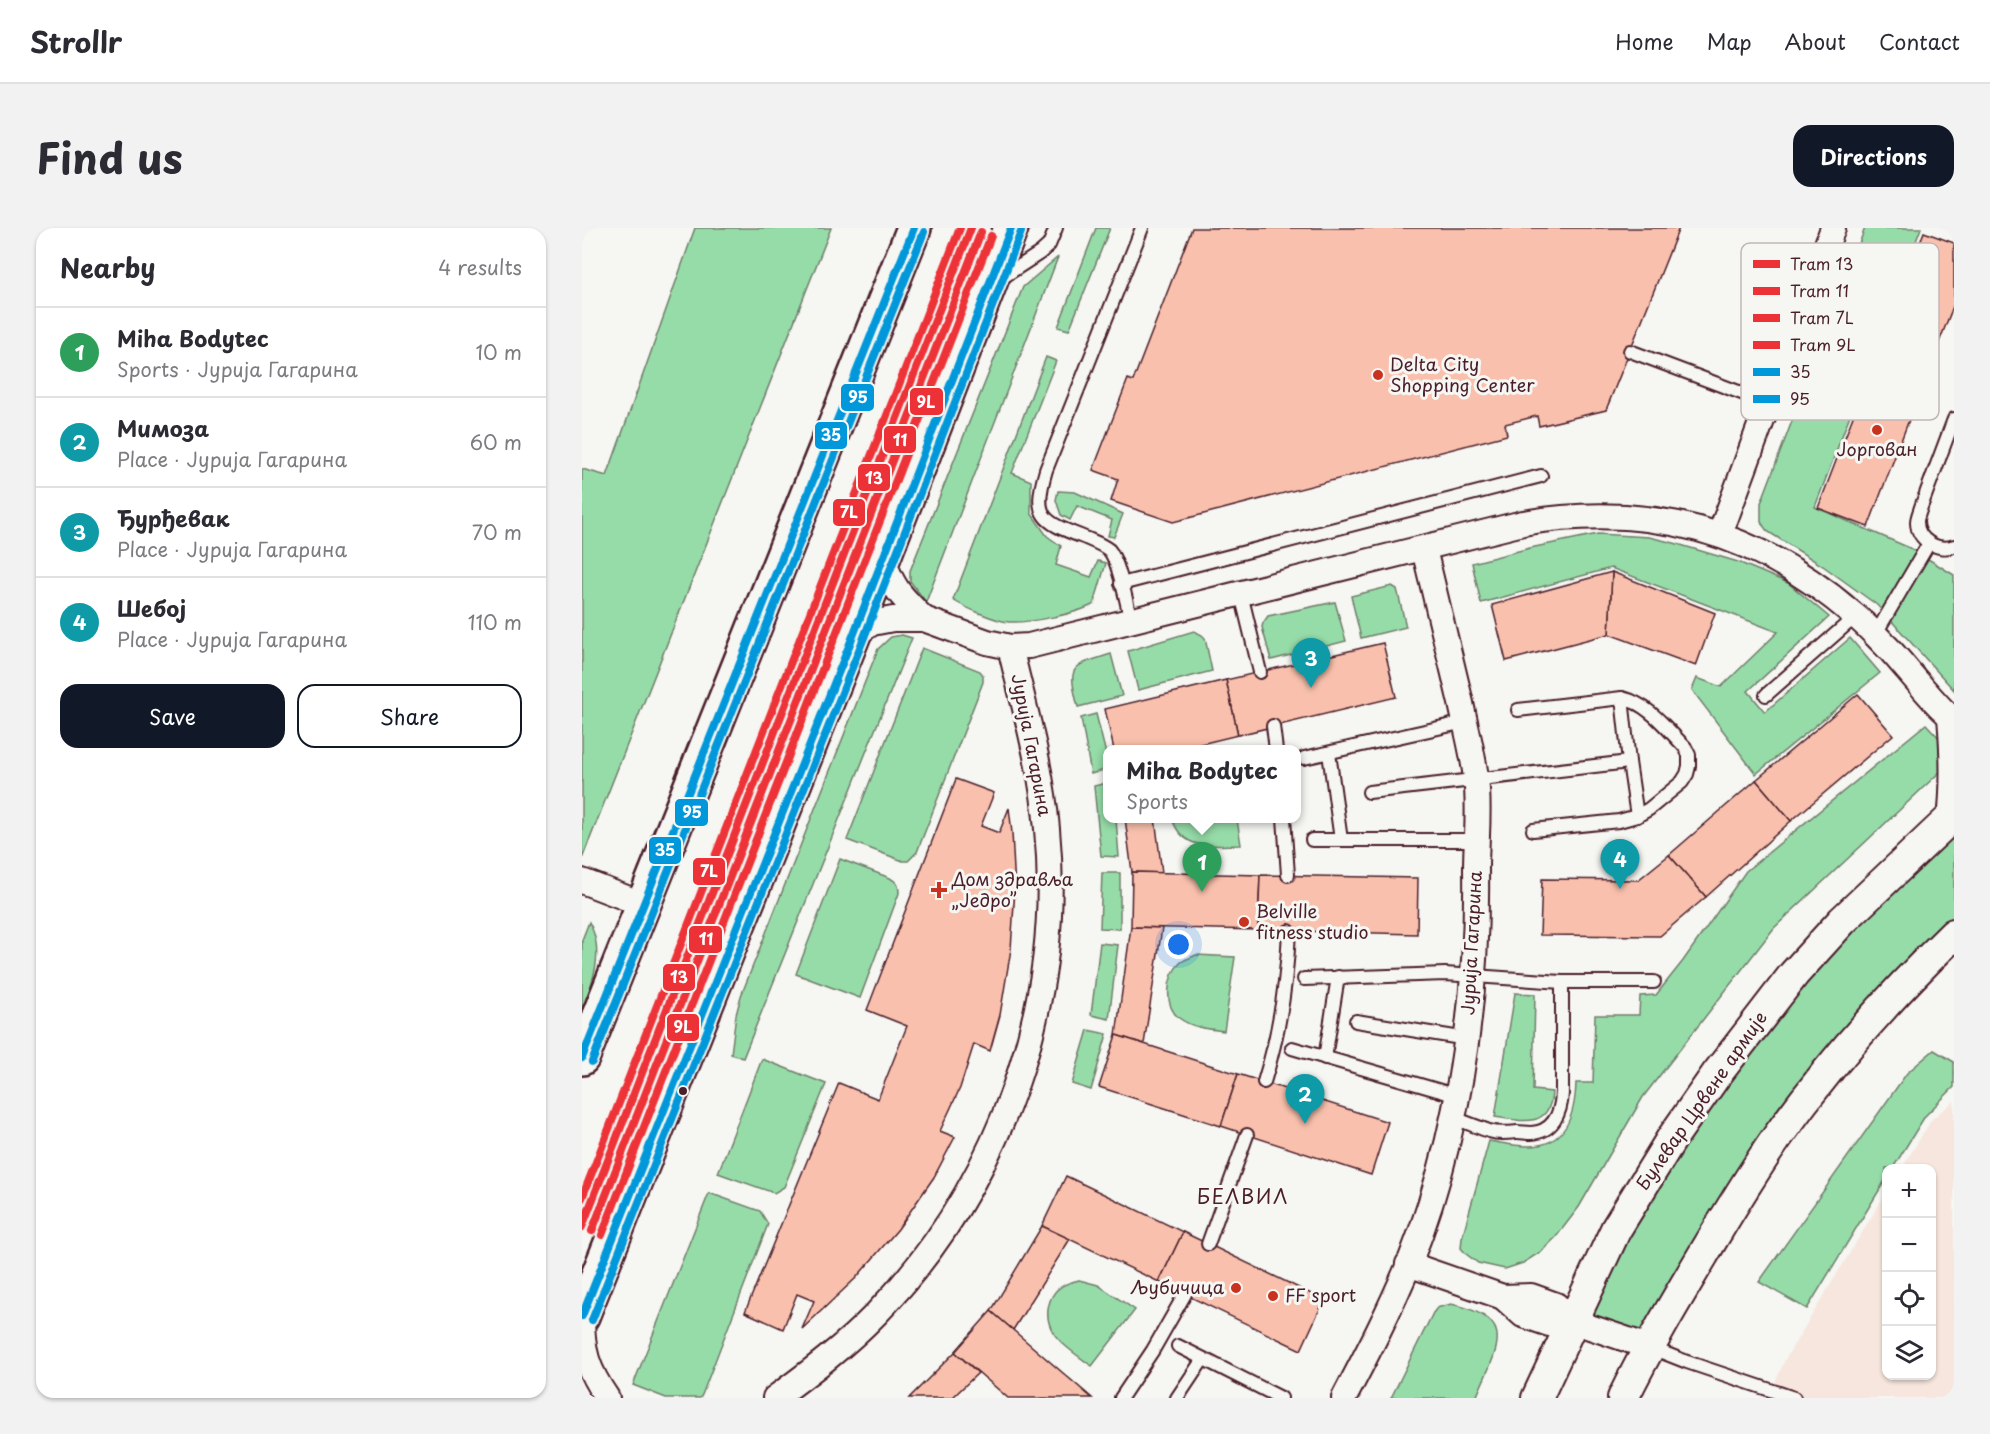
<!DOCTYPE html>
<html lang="en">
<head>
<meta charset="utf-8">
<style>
	:root { --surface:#fff; --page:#f2f2f3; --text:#2b2b33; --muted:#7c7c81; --line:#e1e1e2; --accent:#111827 }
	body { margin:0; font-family:"Playpen Sans",sans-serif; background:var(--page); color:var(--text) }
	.controls { position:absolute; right:18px; bottom:18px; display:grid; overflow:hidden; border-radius:12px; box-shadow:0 2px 4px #0004 }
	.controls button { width:54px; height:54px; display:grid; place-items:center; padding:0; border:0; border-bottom:2px solid var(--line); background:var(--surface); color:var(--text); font:30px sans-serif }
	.you { position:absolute; left:597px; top:717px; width:21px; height:21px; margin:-15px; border:4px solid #fff; border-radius:50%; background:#1a73e8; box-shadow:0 0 0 9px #1a73e833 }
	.badge { display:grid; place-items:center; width:39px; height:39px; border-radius:50%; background:var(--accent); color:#fff; font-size:20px; font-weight:700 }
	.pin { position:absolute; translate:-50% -50px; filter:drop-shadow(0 2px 3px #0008) }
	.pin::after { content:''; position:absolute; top:32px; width:21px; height:18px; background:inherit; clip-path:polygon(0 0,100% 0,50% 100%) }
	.popup { position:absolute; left:521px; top:517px; width:198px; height:78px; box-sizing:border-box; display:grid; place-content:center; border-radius:12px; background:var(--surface); filter:drop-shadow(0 2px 4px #0005); font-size:20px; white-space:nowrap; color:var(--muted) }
	.popup b { font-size:22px; color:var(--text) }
	.popup::after { content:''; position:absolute; left:50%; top:100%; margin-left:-12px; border:12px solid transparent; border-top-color:var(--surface) }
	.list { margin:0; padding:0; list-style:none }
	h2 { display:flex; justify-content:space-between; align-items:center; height:78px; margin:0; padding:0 24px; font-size:26px }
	h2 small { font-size:20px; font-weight:400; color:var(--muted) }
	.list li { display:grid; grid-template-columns:39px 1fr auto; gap:18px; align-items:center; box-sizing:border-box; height:90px; padding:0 24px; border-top:2px solid var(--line) }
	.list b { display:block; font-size:22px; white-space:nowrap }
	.list p { margin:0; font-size:20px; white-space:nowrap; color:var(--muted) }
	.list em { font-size:20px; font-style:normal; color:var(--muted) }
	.actions { display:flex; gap:12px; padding:18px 24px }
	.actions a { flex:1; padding:14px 0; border:2px solid var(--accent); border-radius:18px; text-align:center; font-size:21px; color:var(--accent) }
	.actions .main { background:var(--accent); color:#fff }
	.icon { flex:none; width:33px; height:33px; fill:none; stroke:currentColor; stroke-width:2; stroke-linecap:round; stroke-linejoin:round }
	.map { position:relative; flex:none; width:1372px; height:1170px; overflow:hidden; border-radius:18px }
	header { display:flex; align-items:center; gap:36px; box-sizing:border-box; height:84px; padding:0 30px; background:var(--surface); border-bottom:2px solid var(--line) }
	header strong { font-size:28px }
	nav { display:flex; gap:33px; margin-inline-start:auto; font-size:21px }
	.intro { display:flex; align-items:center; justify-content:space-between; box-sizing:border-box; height:144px; padding:0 36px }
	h1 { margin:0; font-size:42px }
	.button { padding:15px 27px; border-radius:18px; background:var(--accent); color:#fff; font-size:21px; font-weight:700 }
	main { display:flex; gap:36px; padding:0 36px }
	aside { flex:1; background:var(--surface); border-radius:18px; box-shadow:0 2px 4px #0004 }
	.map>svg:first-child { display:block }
	.built { fill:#f7e6dd }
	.green { fill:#96dca9; stroke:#707e6a; stroke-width:1.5 }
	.building { fill:#f9c1ad; stroke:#4a1f2b; stroke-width:1.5 }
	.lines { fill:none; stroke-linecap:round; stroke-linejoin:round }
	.service-casing { stroke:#4a1f2b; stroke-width:16 }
	.minor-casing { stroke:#4a1f2b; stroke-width:28 }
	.tertiary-casing { stroke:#4a1f2b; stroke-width:34 }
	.secondary-casing { stroke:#4a1f2b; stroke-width:38 }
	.service { stroke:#f6f6f2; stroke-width:12 }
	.minor { stroke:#f6f6f2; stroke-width:24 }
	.tertiary { stroke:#f6f6f2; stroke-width:30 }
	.secondary { stroke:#f6f6f2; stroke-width:33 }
	.bus-1-casing { stroke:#f6f6f2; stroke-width:12 }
	.bus-2-casing { stroke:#f6f6f2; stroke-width:12 }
	.bus-1 { stroke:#0098da; stroke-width:8 }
	.bus-2 { stroke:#0098da; stroke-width:8 }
	.tram-1-casing { stroke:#f6f6f2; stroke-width:12 }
	.tram-2-casing { stroke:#f6f6f2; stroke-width:12 }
	.tram-3-casing { stroke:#f6f6f2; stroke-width:12 }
	.tram-4-casing { stroke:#f6f6f2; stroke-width:12 }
	.tram-1 { stroke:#ed3237; stroke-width:8 }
	.tram-2 { stroke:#ed3237; stroke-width:8 }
	.tram-3 { stroke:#ed3237; stroke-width:8 }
	.tram-4 { stroke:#ed3237; stroke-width:8 }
	.poi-dot { fill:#c8321e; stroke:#f6f6f2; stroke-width:2 }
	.bus-dot { fill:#4a1f2b; stroke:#f6f6f2; stroke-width:2 }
	.labels { text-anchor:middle; stroke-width:6; stroke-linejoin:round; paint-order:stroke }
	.poi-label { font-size:18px; fill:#4a1f2b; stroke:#f6f6f2; text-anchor:start }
	.street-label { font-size:18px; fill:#4a1f2b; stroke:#f6f6f2 }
	.neighbourhood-label { font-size:20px; letter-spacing:1.5px; fill:#4a1f2b; stroke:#f6f6f2 }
	.key { fill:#f6f6f2; stroke:#c2b6b6; stroke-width:1.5 }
	.key-label { font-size:16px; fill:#4a1f2b }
	.line-badge { stroke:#f6f6f2; stroke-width:2 }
	.badge-label { font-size:16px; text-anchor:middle; font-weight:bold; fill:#fff }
</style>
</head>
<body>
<header>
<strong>Strollr</strong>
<nav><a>Home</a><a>Map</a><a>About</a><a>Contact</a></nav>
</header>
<div class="intro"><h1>Find us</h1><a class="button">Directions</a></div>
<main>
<aside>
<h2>Nearby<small>4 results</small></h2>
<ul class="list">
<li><span class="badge" style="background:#2e9e5b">1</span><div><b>Miha Bodytec</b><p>Sports · Јурија Гагарина</p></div><em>10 m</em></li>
<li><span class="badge" style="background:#0f9aa8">2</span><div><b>Мимоза</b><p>Place · Јурија Гагарина</p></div><em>60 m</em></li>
<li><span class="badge" style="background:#0f9aa8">3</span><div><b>Ђурђевак</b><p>Place · Јурија Гагарина</p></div><em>70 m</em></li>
<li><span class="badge" style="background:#0f9aa8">4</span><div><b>Шебој</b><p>Place · Јурија Гагарина</p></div><em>110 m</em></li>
</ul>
<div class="actions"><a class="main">Save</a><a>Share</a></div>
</aside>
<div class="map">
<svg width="1372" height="1170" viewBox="0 0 1372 1170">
	<rect width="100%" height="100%" fill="#f6f6f2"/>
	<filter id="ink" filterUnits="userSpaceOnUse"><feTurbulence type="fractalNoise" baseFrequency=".0167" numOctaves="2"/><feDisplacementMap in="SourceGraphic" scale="12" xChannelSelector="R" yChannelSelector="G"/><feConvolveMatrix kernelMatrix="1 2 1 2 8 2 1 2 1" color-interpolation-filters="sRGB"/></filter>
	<g filter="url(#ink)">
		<path class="built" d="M1372,873V1170H1186L1204,1130L1304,965V1148H1350V940H1320L1350,891Z"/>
		<g class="green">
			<path d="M113,0H249L0,631V241L25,248Z"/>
			<path d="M514,0H528L487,102L476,99Z"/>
			<path d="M1283,0H1339L1233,279L1330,321L1372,347V462L1295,377L1241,338L1185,303L1179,294V275Z"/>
			<path d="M476,29L344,374L328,353V343L441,59Z"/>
			<path d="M464,129L474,133L430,245L449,253V285L465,308L479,318L474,337L509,349L516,333L524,335L512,376C495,386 447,395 427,394C414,393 381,379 371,372Z"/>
			<path d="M476,263L493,264L541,286L532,309L526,308L530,292L495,278L488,292L479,287L474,272Z"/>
			<path d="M1016,306L1067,309L1092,315L1156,334L1206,355L1247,389L1166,463L1183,484L1268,410L1298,445L1174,546L1110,462L1115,450L1139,459L1196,404L1029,340L899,375L890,335L948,320Z"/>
			<path d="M810,358L815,361L824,399L779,410L769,368Z"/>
			<path d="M753,374L764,413L689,432L680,399L681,395L686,388Z"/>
			<path d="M612,403L620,407L623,410L630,443L556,462L546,423Z"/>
			<path d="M320,407L330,410L161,830L149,826L154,787L159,768L296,421L309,409Z"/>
			<path d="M340,420L398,443L401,447V454L335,624L326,633H321L265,612Z"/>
			<path d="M529,426L540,468L496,479C485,436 489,439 529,426Z"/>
			<path d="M514,486L525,530V541L509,546L499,490Z"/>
			<path d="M1344,496L1359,512L1360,542L1192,700L1061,869L997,979L974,1009L960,1023L941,1035L923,1041L896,1035L884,1026L879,1020L880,1010L907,913C920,915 933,918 945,918C984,919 993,887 994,855H1011L1013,787H1057L1058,768L1074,767L1101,733L1164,643Z"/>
			<path d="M525,555L526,590L534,591L537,629L519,628L512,558Z"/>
			<path d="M1372,587V706L1274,810L1067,1119L990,1093L1134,847Z"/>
			<path d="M590,591H655L659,617C629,617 602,624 590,591Z"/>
			<path d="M258,631L308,650C315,654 317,657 317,665L278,770L214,746Z"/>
			<path d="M520,645H538V701L518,700Z"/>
			<path d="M7,694C23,723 11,754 0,782V712Z"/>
			<path d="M518,715L536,717L527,791L509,787Z"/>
			<path d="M614,727L653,729L642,803C627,801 610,800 597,790C582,778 584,749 598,735C602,731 609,730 614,727Z"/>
			<path d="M933,765L953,766L951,862L970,864C968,901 940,893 913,889Z"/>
			<path d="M506,802L525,806L509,862L490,856Z"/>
			<path d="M1352,822L1372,834V859L1343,888L1311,940H1304V951L1225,1081L1177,1054L1325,845Z"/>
			<path d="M180,831L244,856L202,959L192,965L136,945Z"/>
			<path d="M127,965L178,983L186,996L120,1167L118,1170H84L51,1157Z"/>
			<path d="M497,1052L516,1057L553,1082L510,1138C488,1122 457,1105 468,1073C473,1059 484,1055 497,1052Z"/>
			<path d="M869,1076C940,1091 913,1123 894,1170H809L851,1085L855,1080Z"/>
		</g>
		<g class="building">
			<path d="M610,0H1097L1024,182L957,198L955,188L923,196L925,207L591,294L529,273L536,251L511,242L546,151L551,153Z"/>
			<path d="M1342,4L1372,15V76L1343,150L1293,131Z"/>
			<path d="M1293,131L1343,150L1286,299L1236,280Z"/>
			<path d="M1030,344L1133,385L1114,438L1027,406Z"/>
			<path d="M1030,344L1027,406L924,433L910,377Z"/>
			<path d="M801,415L814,469L656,507L644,452Z"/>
			<path d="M644,452L656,507L594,522H532L523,481Z"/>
			<path d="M1276,466L1311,507L1209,593L1174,552Z"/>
			<path d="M374,551L412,565L399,598L417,605L427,580L430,605L433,661L429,721L418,787L408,823L392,816L378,860L358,903L373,909L352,949L316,1001L274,1050L220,1101L232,1073L215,1066L201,1101L163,1084L257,855L296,871L325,798L285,782Z"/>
			<path d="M1174,552L1209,593L1124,669L1087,627Z"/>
			<path d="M543,590H573L580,645L550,644Z"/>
			<path d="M1087,627L1124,669L1078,708L958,707L960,651L1056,652Z"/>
			<path d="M550,644L678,647L676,702L549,699Z"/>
			<path d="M678,647L836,650L835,706L676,702Z"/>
			<path d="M549,699L580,700L562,816L534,807Z"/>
			<path d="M534,807L656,846L639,898L517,859Z"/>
			<path d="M656,846L806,894L789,947L639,898Z"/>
			<path d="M484,948L601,1004L577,1054L460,998Z"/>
			<path d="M460,998L488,1011L431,1102L409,1083Z"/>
			<path d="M601,1004L742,1072L719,1122L577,1054Z"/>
			<path d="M409,1083L431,1102L510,1170H426L373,1124Z"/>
			<path d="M373,1124L396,1145L370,1170H327Z"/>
		</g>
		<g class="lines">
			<defs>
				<g id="service">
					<path d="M418,51L458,25L467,17L474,0"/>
					<path d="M1048,123L1186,175"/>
					<path d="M1372,191L1339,279C1338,283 1335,289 1335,294C1335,312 1356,324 1372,318"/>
					<path d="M539,356L959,248"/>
					<path d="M659,366L678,444"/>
					<path d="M549,393C545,377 537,333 527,322C521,317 513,314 506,311C463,294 449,292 464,242L560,0"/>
					<path d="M1293,407L1347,315"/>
					<path d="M1184,467L1274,388"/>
					<path d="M1040,470L1047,534L1055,588"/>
					<path d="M936,482L1040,470C1067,476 1084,500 1103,519L1107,527V538L1105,546L1100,554L1067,581L1055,588L1037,593L951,602"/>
					<path d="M691,498L694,522"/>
					<path d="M747,525L759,612"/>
					<path d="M722,530L883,494"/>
					<path d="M787,564L1047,534"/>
					<path d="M702,590L706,647"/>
					<path d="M730,612H895"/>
					<path d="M722,751L863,746L980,754H1072"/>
					<path d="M774,793L885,811"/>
					<path d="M710,820L876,868"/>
					<path d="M743,830L756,749"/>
					<path d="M682,854C697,806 705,753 707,703"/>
					<path d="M980,862V754"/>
					<path d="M871,890C884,894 895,899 907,903C917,906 925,905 935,904C940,904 944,905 949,905C971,904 979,885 980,865"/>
					<path d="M626,1016L665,907"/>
					<path d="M596,1118L699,1170"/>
					<path d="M1067,1119L1105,1134L1212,1170"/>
					<path d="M539,1170L571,1122L603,1066"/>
					<path d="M595,1170L621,1131"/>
				</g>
				<g id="minor">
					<path d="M1138,306L1251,0"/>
					<path d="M301,330C310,360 320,369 342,391"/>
					<path d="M271,408L290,395L311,391H342L405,414L428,419L447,418L941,295C1067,274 1174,302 1271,386C1284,396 1295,409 1307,421C1319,433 1361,487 1372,490"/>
					<path d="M1368,489C1371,524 1372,556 1368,591"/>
					<path d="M0,653L60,676"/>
					<path d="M826,1036L921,1069L949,1068L974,1077L990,1093L1067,1119"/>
					<path d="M921,1069L941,1087L967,1096L990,1093"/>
					<path d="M0,1088C0,1123 5,1141 25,1170"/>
					<path d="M193,1170C228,1144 263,1118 294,1086C417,958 482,778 465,601C460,539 442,479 428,419"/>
					<path d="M762,1170C785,1126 808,1082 827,1036C877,910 896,776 894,641C894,611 898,580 894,550C891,525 884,500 879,475C867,423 854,372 842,321"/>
				</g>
				<g id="tertiary">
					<path d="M955,1170L1034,1001L1090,910L1134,847L1212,746L1260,693L1372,587"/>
					<path d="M1041,1170C1065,1121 1093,1074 1121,1027C1145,987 1169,946 1196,908C1248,835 1308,768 1372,706"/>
				</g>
				<g id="secondary">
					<path d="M0,830L332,0"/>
					<path d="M0,1088L271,408L429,0"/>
				</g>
			</defs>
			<use href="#service" class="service-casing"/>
			<use href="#minor" class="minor-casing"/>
			<use href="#tertiary" class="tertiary-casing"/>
			<use href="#secondary" class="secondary-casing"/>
			<use href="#service" class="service"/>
			<use href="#minor" class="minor"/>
			<use href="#tertiary" class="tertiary"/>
			<use href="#secondary" class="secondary"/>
			<defs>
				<g id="bus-1">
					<path d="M0,830L332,0"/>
					<path d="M0,1088L271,408L429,0"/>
				</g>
				<g id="bus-2">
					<path d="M10,834L342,4"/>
					<path d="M10,1092L281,412L439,4"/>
				</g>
			</defs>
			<use href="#bus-1" class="bus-1-casing"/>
			<use href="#bus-2" class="bus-2-casing"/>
			<use href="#bus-1" class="bus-1"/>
			<use href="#bus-2" class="bus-2"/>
			<defs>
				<path id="tram-1" d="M0,999L389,0"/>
				<path id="tram-2" d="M10,1003L399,4"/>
				<path id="tram-3" d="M0,970L378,0"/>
				<path id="tram-4" d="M20,1007L409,8"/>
			</defs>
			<use href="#tram-1" class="tram-1-casing"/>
			<use href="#tram-2" class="tram-2-casing"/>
			<use href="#tram-3" class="tram-3-casing"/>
			<use href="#tram-4" class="tram-4-casing"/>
			<use href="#tram-1" class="tram-1"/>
			<use href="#tram-2" class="tram-2"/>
			<use href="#tram-3" class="tram-3"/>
			<use href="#tram-4" class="tram-4"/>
		</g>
	</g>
	<g class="poi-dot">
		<circle cx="796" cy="147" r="6"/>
		<circle cx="1295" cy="202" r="6"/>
		<path d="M354 653h6v6h6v6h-6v6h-6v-6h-6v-6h6z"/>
		<circle cx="662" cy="694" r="6"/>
		<circle cx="654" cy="1060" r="6"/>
		<circle cx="691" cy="1068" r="6"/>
	</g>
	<circle class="bus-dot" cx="101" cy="863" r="5"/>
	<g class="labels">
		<g class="poi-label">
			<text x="808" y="143">Delta City<tspan x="808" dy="21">Shopping Center</tspan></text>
			<text x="1295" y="228" text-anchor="middle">Јоргован</text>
			<text x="370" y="658">Дом здравља<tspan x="370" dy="21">„Једро”</tspan></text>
			<text x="674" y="690">Belville<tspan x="674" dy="21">fitness studio</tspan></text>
			<text x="642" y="1066" text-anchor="end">Љубичица</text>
			<text x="703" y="1074">FF sport</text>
		</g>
		<g class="street-label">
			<text transform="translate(449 517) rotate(79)" y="6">Јурија Гагарина</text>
			<text transform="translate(890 715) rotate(-87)" y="6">Јурија Гагарина</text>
			<text transform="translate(1120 873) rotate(-55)" y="6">Булевар Црвене армије</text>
		</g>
		<g class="neighbourhood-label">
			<text x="661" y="976">БЕЛВИЛ</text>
		</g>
	</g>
	<rect x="1159" y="15" width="198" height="177" rx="9" class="key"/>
	<rect x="1171" y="32" width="27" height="8" fill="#ed3237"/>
	<rect x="1171" y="59" width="27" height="8" fill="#ed3237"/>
	<rect x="1171" y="86" width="27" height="8" fill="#ed3237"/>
	<rect x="1171" y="113" width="27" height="8" fill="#ed3237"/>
	<rect x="1171" y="140" width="27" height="8" fill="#0098da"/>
	<rect x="1171" y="167" width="27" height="8" fill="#0098da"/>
	<g class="key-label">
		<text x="1208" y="42">Tram 13</text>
		<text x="1208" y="69">Tram 11</text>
		<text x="1208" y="96">Tram 7L</text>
		<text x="1208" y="123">Tram 9L</text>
		<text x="1208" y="150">35</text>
		<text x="1208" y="177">95</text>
	</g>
	<g class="line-badge">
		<rect x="258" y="155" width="35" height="29" rx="6" fill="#0098da"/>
		<rect x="327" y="159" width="35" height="29" rx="6" fill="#ed3237"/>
		<rect x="232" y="193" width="34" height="29" rx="6" fill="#0098da"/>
		<rect x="301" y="197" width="34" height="29" rx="6" fill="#ed3237"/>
		<rect x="275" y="235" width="34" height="29" rx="6" fill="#ed3237"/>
		<rect x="250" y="270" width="34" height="29" rx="6" fill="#ed3237"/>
		<rect x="92" y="570" width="35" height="29" rx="6" fill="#0098da"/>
		<rect x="66" y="608" width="34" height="29" rx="6" fill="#0098da"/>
		<rect x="110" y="629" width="34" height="29" rx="6" fill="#ed3237"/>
		<rect x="106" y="697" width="35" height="29" rx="6" fill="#ed3237"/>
		<rect x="80" y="735" width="34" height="29" rx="6" fill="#ed3237"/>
		<rect x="84" y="785" width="34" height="29" rx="6" fill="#ed3237"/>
	</g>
	<g class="badge-label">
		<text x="276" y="175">95</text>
		<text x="344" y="180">9L</text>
		<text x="249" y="213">35</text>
		<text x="318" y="218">11</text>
		<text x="292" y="256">13</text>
		<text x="267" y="290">7L</text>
		<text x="110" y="590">95</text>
		<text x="83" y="628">35</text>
		<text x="127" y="649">7L</text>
		<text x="124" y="717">11</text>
		<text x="97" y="755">13</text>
		<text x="101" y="805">9L</text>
	</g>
</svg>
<div class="controls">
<button>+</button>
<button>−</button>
<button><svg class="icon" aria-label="locate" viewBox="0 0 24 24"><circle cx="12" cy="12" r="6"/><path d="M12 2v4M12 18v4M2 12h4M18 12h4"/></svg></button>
<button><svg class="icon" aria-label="layers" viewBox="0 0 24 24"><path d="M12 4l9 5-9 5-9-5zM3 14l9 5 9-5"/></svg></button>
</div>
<div class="you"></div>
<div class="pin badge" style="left:620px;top:664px;background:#2e9e5b">1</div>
<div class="popup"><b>Miha Bodytec</b>Sports</div>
<div class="pin badge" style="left:723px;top:896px;background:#0f9aa8">2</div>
<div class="pin badge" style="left:729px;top:460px;background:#0f9aa8">3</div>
<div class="pin badge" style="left:1038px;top:661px;background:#0f9aa8">4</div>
</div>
</main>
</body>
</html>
